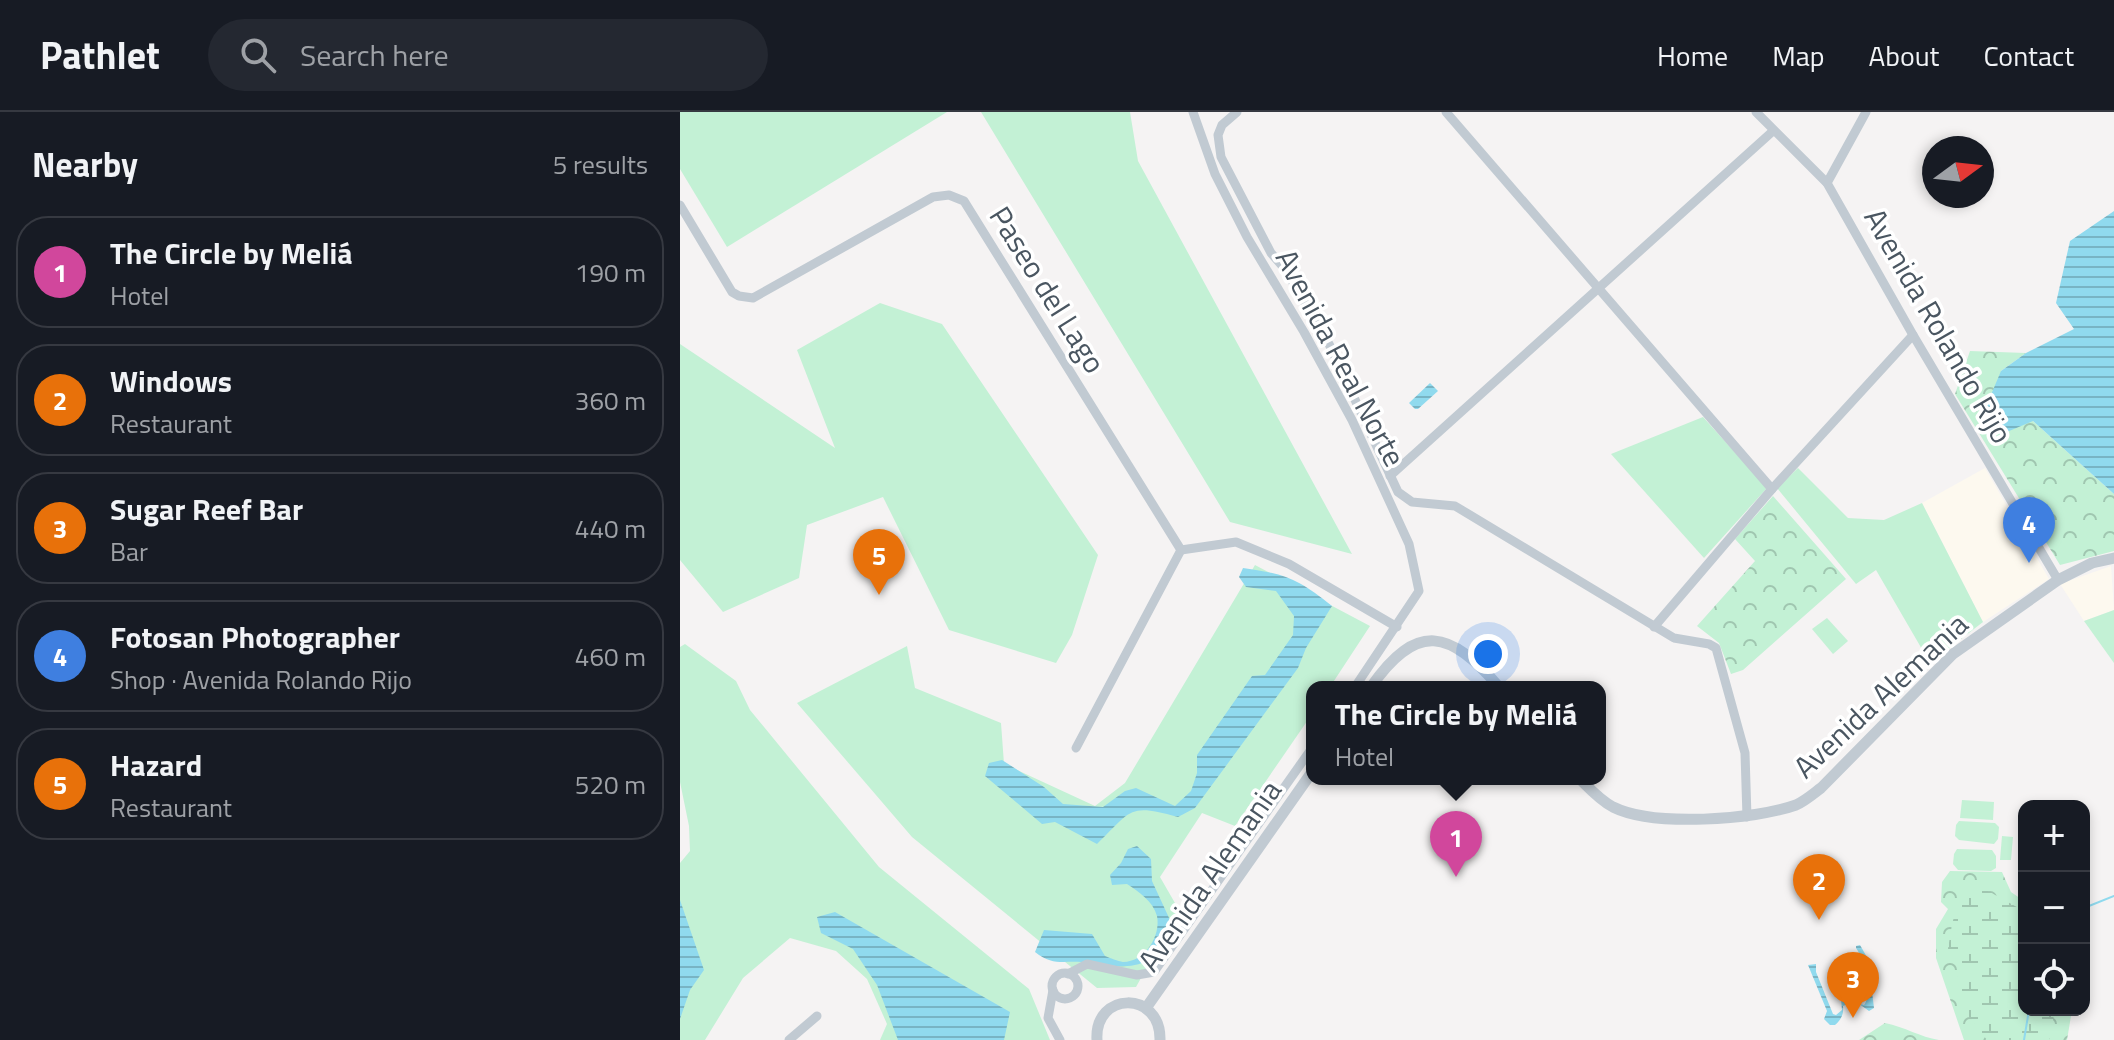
<!DOCTYPE html>
<html lang="en">
<head>
<meta charset="utf-8">
<style>
	:root { --surface:#171b24; --page:#242831; --text:#f1f3f6; --muted:#9ea1a6; --line:#363941; --accent:#d93025 }
	body { margin:0; font-family:"Titillium Web",sans-serif; background:var(--page); color:var(--text) }
	.controls { position:absolute; right:24px; bottom:24px; display:grid; overflow:hidden; border-radius:16px; box-shadow:0 4px 12px #0003 }
	.controls button { width:72px; height:72px; display:grid; place-items:center; padding:0; border:0; border-bottom:2px solid var(--line); background:var(--surface); color:var(--text); font:40px sans-serif }
	.compass { position:absolute; left:1242px; top:24px; width:72px; height:72px; border-radius:50%; background:var(--surface); box-shadow:0 4px 12px #0003; rotate:75deg }
	.you { position:absolute; left:808px; top:542px; width:28px; height:28px; margin:-20px; border:6px solid #fff; border-radius:50%; background:#1a73e8; box-shadow:0 0 0 12px #1a73e833 }
	.badge { display:grid; place-items:center; width:52px; height:52px; border-radius:50%; background:var(--accent); color:#fff; font-size:26px; font-weight:700 }
	.pin { position:absolute; translate:-50% -66px; filter:drop-shadow(0 2px 4px #0008) }
	.pin::after { content:''; position:absolute; top:42px; width:28px; height:24px; background:inherit; clip-path:polygon(0 0,100% 0,50% 100%) }
	.popup { position:absolute; left:626px; top:569px; width:300px; height:104px; box-sizing:border-box; display:grid; place-content:center; border-radius:16px; background:var(--surface); filter:drop-shadow(0 2px 6px #0005); font-size:26px; white-space:nowrap; color:var(--muted) }
	.popup b { font-size:30px; color:var(--text) }
	.popup::after { content:''; position:absolute; left:50%; top:100%; margin-left:-16px; border:16px solid transparent; border-top-color:var(--surface) }
	.list { margin:0; padding:0; list-style:none }
	h2 { display:flex; justify-content:space-between; align-items:center; height:104px; margin:0; padding:0 32px; font-size:34px }
	h2 small { font-size:26px; font-weight:400; color:var(--muted) }
	.list li { display:grid; grid-template-columns:52px 1fr auto; gap:24px; align-items:center; box-sizing:border-box; height:112px; margin:0 16px 16px; padding:0 16px; border:2px solid var(--line); border-radius:32px }
	.list b { display:block; font-size:30px; white-space:nowrap }
	.list p { margin:0; font-size:26px; white-space:nowrap; color:var(--muted) }
	.list em { font-size:26px; font-style:normal; color:var(--muted) }
	.icon { flex:none; width:44px; height:44px; fill:none; stroke:currentColor; stroke-width:2; stroke-linecap:round; stroke-linejoin:round }
	.map { position:relative; flex:none; width:1434px; height:928px; overflow:hidden }
	header { display:flex; align-items:center; gap:48px; box-sizing:border-box; height:112px; padding:0 40px; background:var(--surface); border-bottom:2px solid var(--line) }
	header strong { font-size:38px }
	nav { display:flex; gap:44px; margin-inline-start:auto; font-size:28px }
	.search { width:560px; height:72px; background:var(--page); display:flex; align-items:center; gap:20px; box-sizing:border-box; padding:0 28px; border-radius:44px; color:var(--muted); font-size:30px }
	main { display:flex }
	aside { flex:1; background:var(--surface) }
	.map>svg:first-child { display:block }
	.commercial { fill:#fdf9ef }
	.green { fill:#c3f1d5 }
	.forest { fill:url(#forest-crowns) }
	.wetland { fill:url(#wetland-marsh) }
	.water { fill:url(#water-rules) }
	.lines { fill:none; stroke-linecap:round; stroke-linejoin:round }
	.stream { stroke:#90daee; stroke-width:2 }
	.minor { stroke:#c1cad2; stroke-width:9 }
	.tertiary { stroke:#c1cad2; stroke-width:11 }
	.labels { text-anchor:middle; stroke-width:7; stroke-linejoin:round; paint-order:stroke }
	.street-label { font-size:30px; fill:#4a5661; stroke:#fff }
</style>
</head>
<body>
<header>
<strong>Pathlet</strong>
<div class="search"><svg class="icon" aria-label="search" viewBox="0 0 24 24"><circle cx="10" cy="10" r="6"/><path d="M15 15l6 6"/></svg>Search here</div>
<nav><a>Home</a><a>Map</a><a>About</a><a>Contact</a></nav>
</header>
<main>
<aside>
<h2>Nearby<small>5 results</small></h2>
<ul class="list">
<li><span class="badge" style="background:#d1479c">1</span><div><b>The Circle by Meliá</b><p>Hotel</p></div><em>190 m</em></li>
<li><span class="badge" style="background:#e8710a">2</span><div><b>Windows</b><p>Restaurant</p></div><em>360 m</em></li>
<li><span class="badge" style="background:#e8710a">3</span><div><b>Sugar Reef Bar</b><p>Bar</p></div><em>440 m</em></li>
<li><span class="badge" style="background:#3f7fe0">4</span><div><b>Fotosan Photographer</b><p>Shop · Avenida Rolando Rijo</p></div><em>460 m</em></li>
<li><span class="badge" style="background:#e8710a">5</span><div><b>Hazard</b><p>Restaurant</p></div><em>520 m</em></li>
</ul>
</aside>
<div class="map">
<svg width="1434" height="928" viewBox="0 0 1434 928">
	<defs>
		<pattern id="forest-crowns" width="20" height="18" patternUnits="userSpaceOnUse" patternTransform="scale(2)"><rect width="20" height="18" fill="#c3f1d5"/><path d="M2 6a3 3 0 1 1 6 0M12 15a3 3 0 1 1 6 0" fill="none" stroke="#a0c6b0"/></pattern>
		<pattern id="wetland-marsh" width="20" height="14" patternUnits="userSpaceOnUse" patternTransform="scale(2)"><rect width="20" height="14" fill="#c3f1d5"/><path d="M1 5h8M5 5V1M11 12h8M15 12V8" fill="none" stroke="#a0c6b0"/></pattern>
		<pattern id="water-rules" width="6" height="5" patternUnits="userSpaceOnUse" patternTransform="scale(2)"><rect width="6" height="5" fill="#90daee"/><path d="M0 2.5h6" fill="none" stroke="#78b4c4"/></pattern>
	</defs>
	<rect width="100%" height="100%" fill="#f5f3f3"/>
	<g class="commercial">
		<path d="M1305,356L1369,467L1303,510L1242,391Z"/>
		<path d="M1431,454L1434,498L1404,509L1380,472Z"/>
	</g>
	<g class="green">
		<path d="M0,0H267L47,135L0,57Z"/>
		<path d="M301,0H450L458,49L672,442L550,410Z"/>
		<path d="M200,191L262,212L418,443L392,523L376,551L269,518L203,385L127,413L119,466L43,500L0,448V232L155,336L117,238Z"/>
		<path d="M1023,305L1087,376L1024,446L931,342Z"/>
		<path d="M1118,356L1168,406L1204,408L1242,391L1303,510L1250,551L1196,458L1176,472L1097,376Z"/>
		<path d="M575,453L690,514L650,575H632V602L555,714L522,701L480,765L499,798L456,875L417,876L232,725L117,591L227,534L235,576L321,611L324,652L415,694L445,671Z"/>
		<path d="M1434,498V551L1404,509Z"/>
		<path d="M1147,506L1168,529L1153,542L1132,517Z"/>
		<path d="M5,532L56,569L70,598L199,755L349,877L370,928H200L207,912L187,867L156,839L110,826L63,866L25,928H0V751L10,739L9,714L0,670V535Z"/>
		<path d="M1282,688L1314,690L1313,708L1280,706Z"/>
		<path d="M1279,709L1315,711L1319,715L1318,727L1314,732L1279,728L1275,724L1276,713Z"/>
		<path d="M1322,724L1333,725L1331,748H1320Z"/>
		<path d="M1277,737L1312,738L1316,744V756L1311,759L1278,758L1273,752L1274,742Z"/>
	</g>
	<g class="forest">
		<path d="M1290,239L1346,241L1321,259L1353,309L1434,382V439L1380,453L1275,282Z"/>
		<path d="M1093,384L1166,467L1063,558L1051,562L1039,531L1017,514L1075,449L1055,427Z"/>
		<path d="M1270,759L1322,760L1331,780L1344,789V898H1392L1387,928H1284L1256,846V817L1268,797L1261,790L1262,770Z"/>
		<path d="M1205,911C1225,915 1240,925 1259,928H1179Z"/>
	</g>
	<path class="wetland" d="M1300,778L1308,779L1344,799V898H1375L1369,928H1307L1287,902L1275,871L1283,854L1280,845L1268,837C1273,810 1272,788 1300,778Z"/>
	<g class="water">
		<path d="M1434,99V382L1353,309L1322,322L1305,297L1321,259L1346,241L1394,217L1376,191L1390,129Z"/>
		<path d="M750,271L758,279L738,297H735L729,291Z"/>
		<path d="M563,456C606,462 618,467 652,494L626,536L618,556L515,696L498,705C448,691 452,698 417,732L375,710L362,712L305,664L309,651L322,648L364,675L383,692L423,695L445,679L456,676L495,694L511,679L517,661V643L572,564L585,563L613,523L614,504L596,479L566,475L559,465Z"/>
		<path d="M457,734L471,747L472,769L490,808C474,860 456,857 409,851C386,847 375,856 355,840L364,818L412,822L425,844C430,846 438,849 443,850C465,850 481,824 477,804C473,789 459,780 447,772L432,773L430,763L441,751L448,737Z"/>
		<path d="M0,788L24,858L10,878L0,907Z"/>
		<path d="M155,800L330,900L324,928H218L197,873L173,837L141,821L137,805Z"/>
		<path d="M1180,833L1188,847L1194,896L1189,899L1175,889L1163,894C1164,902 1161,908 1155,913H1150L1144,907L1147,899L1128,853L1136,852V860L1153,902L1156,903L1162,898L1161,887L1167,882L1175,884L1179,892L1184,893C1193,882 1185,848 1176,836V834Z"/>
	</g>
	<g class="lines">
		<g class="stream">
			<path d="M1404,796L1434,784"/>
			<path d="M1344,928L1349,898"/>
		</g>
		<g class="minor">
			<path d="M513,0L535,62L567,125L624,220L672,308L729,432L739,479L675,575"/>
			<path d="M557,0L542,13L538,23L541,45L591,141L605,157L649,232L718,380L732,390L775,394L994,526L1029,532L1036,536L1065,641L1067,705"/>
			<path d="M766,0L1092,377"/>
			<path d="M1076,0L1147,71L1233,223L1378,468"/>
			<path d="M1147,71L1186,0"/>
			<path d="M0,93L52,180L59,184L73,186L253,85L269,83L284,89L501,438"/>
			<path d="M710,364L1093,19"/>
			<path d="M501,438L556,430L609,452L717,515"/>
			<path d="M974,515L1092,377L1233,223"/>
			<path d="M396,636L501,438"/>
			<circle cx="385" cy="874" r="13"/>
			<path d="M388,862L407,852L457,863L474,860L632,636"/>
			<path d="M373,878L368,906L380,928"/>
			<path d="M109,928L137,904"/>
		</g>
		<g class="tertiary">
			<path d="M691,575C737,509 770,518 819,575"/>
			<path d="M900,667C910,677 920,688 933,695C973,715 1074,708 1116,693C1125,689 1133,682 1141,676L1273,542L1378,468L1412,451L1434,446"/>
			<path d="M466,896L632,660"/>
			<path d="M417,928C414,879 481,878 480,928"/>
		</g>
	</g>
	<g class="labels">
		<g class="street-label">
			<text transform="translate(367 178) rotate(58)" y="10">Paseo del Lago</text>
			<text transform="translate(1258 214) rotate(60)" y="10">Avenida Rolando Rijo</text>
			<text transform="translate(660 246) rotate(62)" y="10">Avenida Real Norte</text>
			<text transform="translate(1201 584) rotate(-43)" y="10">Avenida Alemania</text>
			<text transform="translate(530 764) rotate(-55)" y="10">Avenida Alemania</text>
		</g>
	</g>
</svg>
<div class="controls">
<button>+</button>
<button>−</button>
<button><svg class="icon" aria-label="locate" viewBox="0 0 24 24"><circle cx="12" cy="12" r="6"/><path d="M12 2v4M12 18v4M2 12h4M18 12h4"/></svg></button>
</div>
<svg class="compass" viewBox="-18 -18 36 36"><path d="M0-13l5 13h-10z" fill="#e53935"/><path d="M0 13l5-13h-10z" fill="#9ea1a6"/></svg>
<div class="you"></div>
<div class="pin badge" style="left:776px;top:765px;background:#d1479c">1</div>
<div class="popup"><b>The Circle by Meliá</b>Hotel</div>
<div class="pin badge" style="left:1139px;top:808px;background:#e8710a">2</div>
<div class="pin badge" style="left:1173px;top:906px;background:#e8710a">3</div>
<div class="pin badge" style="left:1349px;top:451px;background:#3f7fe0">4</div>
<div class="pin badge" style="left:199px;top:483px;background:#e8710a">5</div>
</div>
</main>
</body>
</html>
